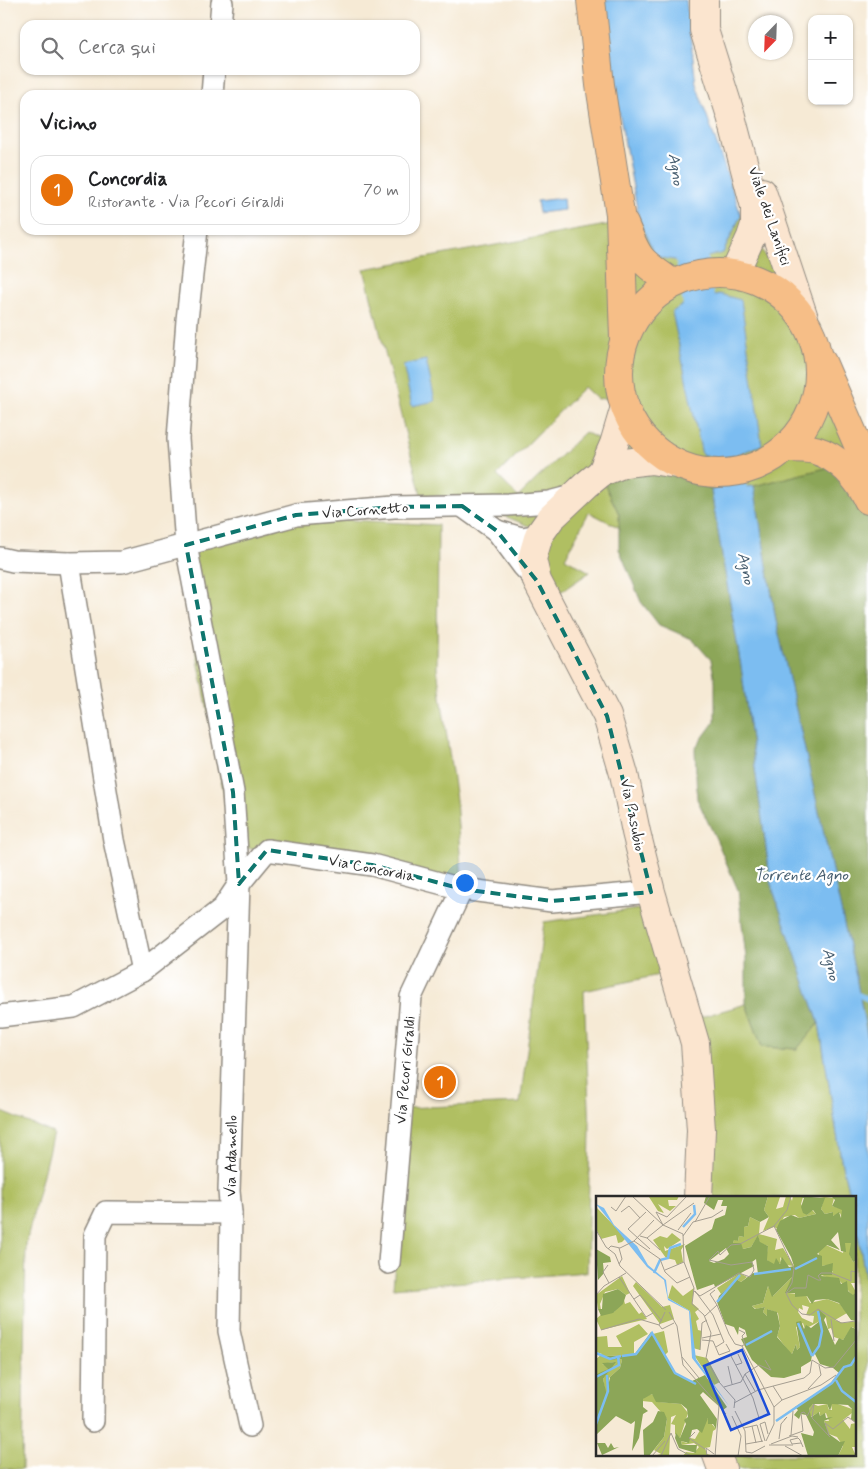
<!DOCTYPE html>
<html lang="it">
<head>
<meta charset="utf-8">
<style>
	:root { --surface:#fff; --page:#f6f6f6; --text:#202124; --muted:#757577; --line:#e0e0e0; --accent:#1f6fb2 }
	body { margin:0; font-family:Mynerve,sans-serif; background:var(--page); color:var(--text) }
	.controls { position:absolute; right:15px; top:15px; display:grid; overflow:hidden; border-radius:10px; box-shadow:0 1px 4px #0004 }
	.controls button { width:45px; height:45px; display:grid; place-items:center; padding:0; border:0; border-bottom:1px solid var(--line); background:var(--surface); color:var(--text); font:25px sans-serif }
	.compass { position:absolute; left:748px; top:15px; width:45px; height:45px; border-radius:50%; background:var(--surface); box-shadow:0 1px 4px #0004; rotate:203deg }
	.you { position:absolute; left:464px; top:882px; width:18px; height:18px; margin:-12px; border:4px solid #fff; border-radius:50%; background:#1a73e8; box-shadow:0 0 0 8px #1a73e833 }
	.badge { display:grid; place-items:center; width:32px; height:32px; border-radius:50%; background:var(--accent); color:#fff; font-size:16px; font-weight:700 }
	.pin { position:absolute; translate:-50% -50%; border:2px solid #fff; box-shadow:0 1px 5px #0006 }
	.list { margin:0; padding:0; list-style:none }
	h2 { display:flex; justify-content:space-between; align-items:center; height:65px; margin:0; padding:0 20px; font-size:21px }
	h2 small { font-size:16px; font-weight:400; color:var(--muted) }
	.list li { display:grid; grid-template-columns:32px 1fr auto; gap:15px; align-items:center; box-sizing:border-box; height:70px; margin:0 10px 10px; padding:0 10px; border:1px solid var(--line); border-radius:15px }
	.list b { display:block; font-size:19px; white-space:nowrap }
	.list p { margin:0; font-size:16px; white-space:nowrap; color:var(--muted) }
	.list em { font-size:16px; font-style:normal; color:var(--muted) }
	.icon { flex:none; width:28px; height:28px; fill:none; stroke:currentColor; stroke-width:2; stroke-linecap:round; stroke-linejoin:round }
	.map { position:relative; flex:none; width:868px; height:1469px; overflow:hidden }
	.search { position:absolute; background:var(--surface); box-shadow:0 1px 4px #0004; left:20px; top:20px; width:400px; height:55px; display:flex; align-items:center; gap:12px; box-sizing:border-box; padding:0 18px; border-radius:15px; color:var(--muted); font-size:19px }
	.panel { position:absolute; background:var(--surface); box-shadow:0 1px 4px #0004; left:20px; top:90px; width:400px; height:145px; border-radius:15px }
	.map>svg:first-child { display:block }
	.green { fill:#b0bf62; stroke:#6e7546; fill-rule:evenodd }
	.forest { fill:#8ca658; stroke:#5c6842 }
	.water { fill:#7cbdf1; stroke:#54748e }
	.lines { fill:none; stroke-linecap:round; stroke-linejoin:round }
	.stream { stroke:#7cbdf1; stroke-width:5.5 }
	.river { stroke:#7cbdf1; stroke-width:32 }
	.minor-casing { stroke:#908a80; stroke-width:24 }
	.secondary-casing { stroke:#908a80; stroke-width:30 }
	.primary-casing { stroke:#908a80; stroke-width:30 }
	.minor { stroke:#fff; stroke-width:21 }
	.secondary { stroke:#fbe5cf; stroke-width:28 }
	.primary { stroke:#f6be87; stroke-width:28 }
	.marked { fill:none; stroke:#0f766e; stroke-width:4; stroke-dasharray:10 6; stroke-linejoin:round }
	.labels { text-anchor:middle; stroke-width:4.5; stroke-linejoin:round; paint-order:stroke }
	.street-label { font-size:15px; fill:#2b2b2b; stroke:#fff }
	.water-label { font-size:16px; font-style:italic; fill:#475e70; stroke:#fff }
	.inset-river { fill:none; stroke:#7cbdf1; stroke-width:2.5 }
	.inset-road { fill:none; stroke:#a59e91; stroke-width:1 }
	.view { fill:#1d4ed8; fill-opacity:0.15; stroke:#1d4ed8; stroke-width:2.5 }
	.inset-edge { fill:none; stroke:#2b2b2b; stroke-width:2.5 }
</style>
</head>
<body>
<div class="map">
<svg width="868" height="1469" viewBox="0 0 868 1469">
	<rect width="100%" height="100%" fill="#fff"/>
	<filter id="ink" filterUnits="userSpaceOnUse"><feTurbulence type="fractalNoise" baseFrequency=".02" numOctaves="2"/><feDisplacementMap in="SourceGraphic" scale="10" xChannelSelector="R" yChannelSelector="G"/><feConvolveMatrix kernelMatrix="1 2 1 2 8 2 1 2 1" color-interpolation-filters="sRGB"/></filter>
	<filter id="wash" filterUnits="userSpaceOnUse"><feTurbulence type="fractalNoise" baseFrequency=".0096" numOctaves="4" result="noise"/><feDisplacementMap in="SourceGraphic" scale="20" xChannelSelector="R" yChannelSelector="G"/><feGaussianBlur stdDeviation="1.12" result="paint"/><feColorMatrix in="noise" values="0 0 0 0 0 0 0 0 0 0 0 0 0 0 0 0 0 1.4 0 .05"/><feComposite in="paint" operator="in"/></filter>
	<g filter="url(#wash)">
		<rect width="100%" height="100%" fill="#f6ead5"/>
		<g class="green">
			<path d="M741,215L804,320L858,460L754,486L711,490L629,447L599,473L619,514L620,528L589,512L565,558L590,572L547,601L536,529L458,497L421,495L364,269L639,219L655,257L723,253ZM584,387L597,399L611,398L612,417L606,443L585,432L518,497L497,475Z"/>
			<path d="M316,518L438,525L437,668L456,800L462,880L234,846L184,587L174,551Z"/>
			<path d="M653,907L673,972L584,991L590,1130L587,1272L393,1288L396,1250L404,1108L520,1103L544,922Z"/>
			<path d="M746,1004L762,1047L797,1049L819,1023L842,1165L850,1198H700L687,1021Z"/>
			<path d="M0,1111L53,1133L26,1244L22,1469H0Z"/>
			<path d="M854,1211L868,1293V1469H722L718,1455H854Z"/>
		</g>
		<g class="forest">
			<path d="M629,447L711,490L741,666L771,884L819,1023L797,1049L762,1047L746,1004V958L738,890L717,841L697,799L695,748L715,721V681L711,660L692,639L659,625L641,602L619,549V514L599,473Z"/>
			<path d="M858,460L868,472V1040L856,977L776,621L754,486Z"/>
		</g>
		<g class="water">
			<path d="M603,0H686L696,84L741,215L723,253L687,262L655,257L639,219L604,31Z"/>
			<path d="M563,198L564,210L539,213L537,201Z"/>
			<path d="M719,294L741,300L762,445L733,456L702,455L672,312L690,300Z"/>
			<path d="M426,360L435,401L412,406L403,365Z"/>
			<path d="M754,486L776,621L856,977L868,1040V1293L854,1211V1198H850L842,1165L819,1023L771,884L741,666L711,490Z"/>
		</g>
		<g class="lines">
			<path class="stream" d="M854,993L868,999"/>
			<g class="river">
				<path d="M685,217L705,341"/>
				<path d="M716,412L739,531"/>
			</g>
		</g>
	</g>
	<g filter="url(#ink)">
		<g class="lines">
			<defs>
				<g id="minor">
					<path d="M220,25L222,3"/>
					<path d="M212,95L214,70"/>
					<path d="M197,230L187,320L178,439L186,545L233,792L239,884L229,1191L231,1213L229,1331L250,1426"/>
					<path d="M462,506L497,531L522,538L539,535"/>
					<path d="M497,531L523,566L537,581"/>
					<path d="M0,558L13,561L69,563L122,562L296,515L394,507L508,505L549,502L576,495"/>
					<path d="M69,563L114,840L142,971L223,908L239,884L267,850L372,865L462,889L552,901L651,892"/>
					<path d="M0,1016L74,1007L142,971"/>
					<path d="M389,1263L411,997L462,889"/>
					<path d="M93,1421L95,1235L106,1212L231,1213"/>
				</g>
				<g id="secondary">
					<path d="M704,0V30L731,116L755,207V225L751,237L734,274"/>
					<path d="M762,192L804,318"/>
					<path d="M676,464L651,460L625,463L602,472L586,485L551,518L539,535L532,559L537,581L607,716L624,774L636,832L651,892L695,1043L701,1130L698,1198"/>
					<path d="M602,472L614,444L625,407"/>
					<path d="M717,1455L722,1469"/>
				</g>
				<g id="primary">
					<path d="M591,0L600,85L620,214L624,339"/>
					<path d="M624,224C629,235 633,247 640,257C648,267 661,275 671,282"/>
					<circle cx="719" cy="373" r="100"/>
					<path d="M822,362L868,468"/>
					<path d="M788,448C797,448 807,448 815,450C839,457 858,478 868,500"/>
				</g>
			</defs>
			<use href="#minor" class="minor-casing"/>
			<use href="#secondary" class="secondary-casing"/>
			<use href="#primary" class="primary-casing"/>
			<use href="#minor" class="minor"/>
			<use href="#secondary" class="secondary"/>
			<use href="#primary" class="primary"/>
		</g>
	</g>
	<path class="marked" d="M462,506L497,531L537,581L607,716L651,892L552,901L462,889L372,865L267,850L239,884L233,792L186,545L296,515L394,507Z"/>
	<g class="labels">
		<g class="street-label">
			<text transform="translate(770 216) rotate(71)" y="5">Viale dei Lanifici</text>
			<text transform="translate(365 510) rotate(-4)" y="5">Via Cornetto</text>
			<text transform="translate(633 815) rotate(78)" y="5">Via Pasubio</text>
			<text transform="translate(372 868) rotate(11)" y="5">Via Concordia</text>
			<text transform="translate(405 1070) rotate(-85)" y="5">Via Pecori Giraldi</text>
			<text transform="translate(231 1156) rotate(-89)" y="5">Via Adamello</text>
		</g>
		<g class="water-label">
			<text transform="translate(677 169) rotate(81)" y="6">Agno</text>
			<text transform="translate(747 568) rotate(78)" y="6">Agno</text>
			<text x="801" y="880">Torrente Agno</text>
			<text transform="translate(832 964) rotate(78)" y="6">Agno</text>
		</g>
	</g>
	<g transform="translate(596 1196)">
		<rect width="260" height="260" fill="#f6ead5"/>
		<path d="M83,0L81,4H72L73,10H80L74,15L62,8L68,17L62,15L53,1ZM172,0L184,1L180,13L187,11L190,0H194L196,5L197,0L207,1L205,8L211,19L216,14L220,18L203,22L199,19L188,21L182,33L178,31L167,35L173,21L168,14ZM220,0L238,2L236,10L246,13V22L244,17L237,20V16L229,18L225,13L228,2ZM0,11L30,42L26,46L22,47L20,39L5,43L0,33ZM154,21L164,26L163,38L181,43L179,54L187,52L198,70L190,69L184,61L185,67L176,69L170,63L172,50L164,47L162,40L155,51L147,53L137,47L138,43L142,45L143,40L148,41V31L152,30ZM76,37L85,44L71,53L68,50L69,55L89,48L85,54L87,66L81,69L79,64L70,62L57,44L64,40L71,42ZM249,47H256L254,59L257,66L260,65V87H255L260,96L257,100L242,83L225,80L237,76L231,69L226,70L222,55L230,49L247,57ZM144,77L151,81L145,86L140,83L125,98L121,92ZM26,80L34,97L30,99L22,93L9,96L4,108L5,114L2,113L0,99ZM196,81L193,97L210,99L214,107L231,103L244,108L251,117L239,124L247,127L260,125V133L256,131L247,144L238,141L235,132L232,133L230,122L222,114L224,125L209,133L207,127L200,131L204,151L201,154L200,148L196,158L194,157L181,140L184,131L182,117L171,113V120L167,116L169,111L160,113L156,110L167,107L172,90L177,100ZM206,109L213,111L210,119L218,120L217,127L206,122L202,116L203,112L207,114ZM40,86L66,111L74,109L78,123L64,128L37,90ZM76,89L87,100L98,92L96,107L103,113L99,116L103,123L100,125L102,134L106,135L104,154L97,152L94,115L72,102ZM28,104L29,108L34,106L43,118L46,116L51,123L5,134L0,123L7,117L18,116ZM43,128L52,138L38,146V159L9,160L21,163L22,167L23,162L26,164L24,172L13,182V187L11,185L12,195L10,199L7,183L18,166L6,168L11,169L12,173L0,180V163L6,158L0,156V141L11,140L12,151H26L20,140ZM68,135L72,156L68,160L57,138ZM98,159L111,162L124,186L118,189ZM56,198L63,206L85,208L92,217L84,242L79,238V229L75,228L80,219L75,221L73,260H57L65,258L58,254L68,241L71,223L56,206L46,205L48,201ZM239,207L256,213V217L247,224L254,233L255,228L260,227V251H256L260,260H242L247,250L241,241L233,238L228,225H233L230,217L224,220V216L214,221L213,211L217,208L222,210L231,208L233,214H236L235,208ZM111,222L120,233L117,235L114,251L109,252L111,258L118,260H87L90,256L98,257L103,251L98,247L86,249L85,245L91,247L94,242L99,243Z" fill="#b0bf62" fill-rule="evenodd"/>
		<path d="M110,0H172L168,14L173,21L164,26L154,21L152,30L148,31V41L143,40L142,45L138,44L137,47H145L147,53L155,51L162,39L164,46L172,50L171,64L178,68L180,62L184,68L186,61L193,71L198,70L195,61L180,34L184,25L195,19L203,22L220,18L217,14L211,19L207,17L205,11L208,2L201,0L229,2L225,13L229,18L237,16V20L243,16L245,22L246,14L236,10L239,4L235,0H260V65L257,66L253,58L255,47H249L250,56L245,55L242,36L235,44L244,54L231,49L221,58L226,60V70L237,67L236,79H226L225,80L243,82L245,88L251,85L252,95L257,99L260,96V125L255,124L243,107L231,103L219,104L216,108L211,100L199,101V97H189L196,81L176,101L172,90L167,107L156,110L159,113L169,111L167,116L171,120V113L181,116L184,130L181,141L196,158L200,148L201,154L204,151L200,126L205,125L208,133L210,129L215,132L225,124L222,113L230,120L228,124L239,149L243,142L247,144L255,131L260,133V227L255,223L256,213L252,209L236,208L234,215L231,208H217L213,212L215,221L223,216L224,220L229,217L230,222L237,221L228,225L233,238L244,246L249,245L242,260H212L205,237L217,240L218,236L210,219L205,218L203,223L198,219L202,214L199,211L233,189L243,177L237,172L224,168L219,158L216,159L215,165L205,171V177L188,182L175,181L156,164L145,143L151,141L149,134L143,131L142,139L138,131L129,128L121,106L123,100L140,83L145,86L157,77L162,78L160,63L156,66L158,70L119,91L118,88L101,94L89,50L116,33L119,23L129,19L131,10H125L127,4H122L118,14L108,7ZM130,52L133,58L128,63L118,67L113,65ZM0,53L14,61L15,66L7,67L8,77L2,84ZM22,93L30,99L27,108L17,117L5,120L2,113H6L7,98ZM55,136L80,178L96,185L109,179L131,211L127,214L107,196L104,199L121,223L120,233L117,228H112V222L106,237L101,233L96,234L93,247L85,245L86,249H101L100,257L83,252L79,242L80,237L84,242L90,228L88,224L92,221L91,213L85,208L60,206L56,198L47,203V211L52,215L47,218L43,242L36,255L39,225L35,228L20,220L0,239L1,178L12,173L6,167L20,166L7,183L11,199V185L13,186L14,181L24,172L26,164L23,162L22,168L21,163L15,164L9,160L38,159ZM62,215L68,216L71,223L68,241L53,260H48L47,234L57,226ZM1,247H9L12,252L15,247L18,252L23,251L6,259Z" fill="#8ca658" fill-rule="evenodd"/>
		<path d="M0,8L8,12L18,29L41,50L52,69L70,84L72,102L94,115L100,163L133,210L96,162L93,115L72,104L68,84L51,71Z" fill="#7cbdf1"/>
		<path class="inset-river" d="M87,31L99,18L98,9M199,73L221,62M58,77L64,64L72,62L74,52L85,48M158,78L195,73M121,106L144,79M202,127L216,160M150,149L176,135M0,157L14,163L25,160M26,160L40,158L56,137L79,177L100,188M216,160L223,150L226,135L222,115M0,181L23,169L22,160M240,184L246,195L260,206M180,225L236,187L248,171L255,169L260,161M0,228L12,195L11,179"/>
		<path class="inset-road" d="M36,0L67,29M91,0L71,21L60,16L67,29L87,38L88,66L98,92L96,108L108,119L115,137L110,162L123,186L139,204L138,212M15,11L20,15L30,0M25,16L33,10L44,22M50,16L32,33L54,53M99,26L114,0M67,29L98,7M0,34L10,51L19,58L24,70L70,114M82,34L95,17M44,40L51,42L67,29M87,40L97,26L116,21L127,14M51,42L64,54M38,45L64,63L69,76L81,87L94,81M12,53L15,50L24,52L38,45L58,24M23,68L26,63L23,52M12,69L7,76L13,87M69,74L88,66M23,81L50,121L57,117M119,94L114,98L121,109M98,95L104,100L143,77L154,81L158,74L156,66L135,69L113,64L122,55L124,59L135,49L144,48L178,30M99,95L117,119L128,146L120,151M190,97L196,87L198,72L178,30L191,14L195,0M190,97L196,109L206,118L214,119L222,113L245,127L260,125M191,97L198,92H210L212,79L222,84H225L222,80L225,77H235L255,85V75L260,76M0,99L8,90L30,77M38,103L44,99L66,125M73,116L81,130L87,169L130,218M109,120L121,109L133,138L139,148L146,150L149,148L146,140L149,137L143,134M235,123L238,145M63,129L66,133L78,127M5,134L43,123L63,129L69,116M106,142L125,138M106,144L117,145L123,159L134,155L130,148M146,150L178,211V228L170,245M104,154L106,127L111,124M135,160L157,202L163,222M86,161L103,182M140,169L146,167L142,158M132,170L136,188M149,178L163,169L175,174L169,164M177,190L186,204M128,191L145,186L149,178L159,195M212,193L225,179L223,169M138,207L162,194L208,182L214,177L216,164L229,172L238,171L260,144M178,211L186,204L225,189L240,179M139,215L149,235L150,256L156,257L169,250M136,220L145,240L142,260M156,230L160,247M148,232L161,229L166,246M99,236L93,242L109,253M75,237L82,253L95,260M195,239L197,215M233,239L229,227L237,233L252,221L260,227M193,240L207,235L205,217L208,216L211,220L218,208L216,222L234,241M183,243L185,228L191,221L188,224M169,245L164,228L169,226L172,238M205,247L196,248L194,244L202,242L204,244L207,251M150,248L167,245M175,248L196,240L202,241M173,249H197M189,250L207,260M56,260L69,245M65,260L75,237M111,260L110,252L118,258M119,260L123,210"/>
		<path class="view" d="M146,154L173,218L135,234L108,170Z"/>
		<rect width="260" height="260" class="inset-edge"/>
	</g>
</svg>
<div class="controls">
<button>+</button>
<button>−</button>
</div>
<svg class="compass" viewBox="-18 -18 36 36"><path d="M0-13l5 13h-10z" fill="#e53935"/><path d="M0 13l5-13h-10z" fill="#757577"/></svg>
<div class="you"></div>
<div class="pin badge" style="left:440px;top:1082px;background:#e8710a">1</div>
<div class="search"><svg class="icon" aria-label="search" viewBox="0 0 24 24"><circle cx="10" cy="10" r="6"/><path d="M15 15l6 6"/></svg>Cerca qui</div>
<section class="panel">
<h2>Vicino<small></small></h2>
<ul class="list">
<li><span class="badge" style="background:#e8710a">1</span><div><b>Concordia</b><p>Ristorante · Via Pecori Giraldi</p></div><em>70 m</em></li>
</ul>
</section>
</div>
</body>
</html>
